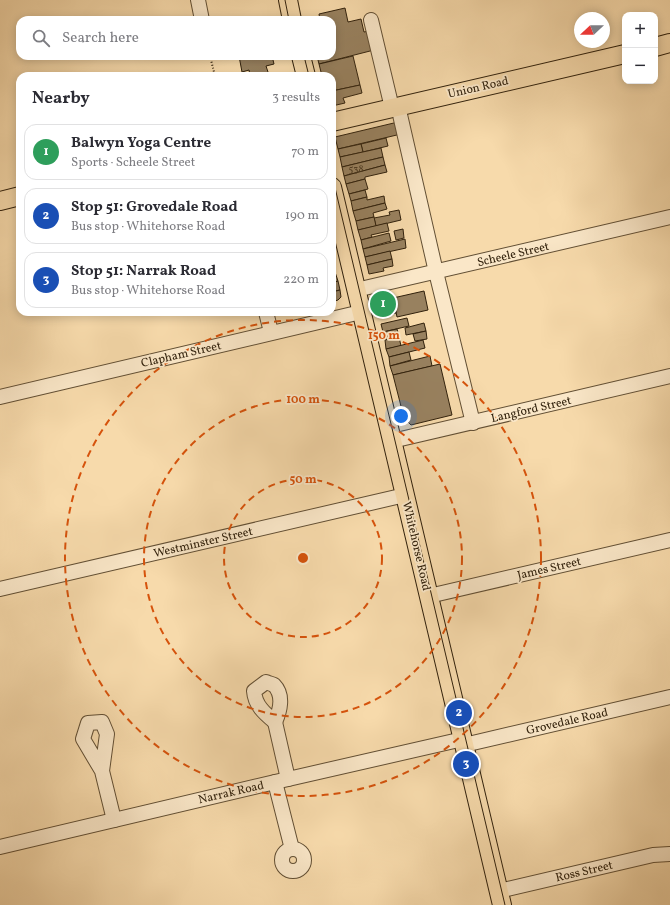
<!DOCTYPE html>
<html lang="en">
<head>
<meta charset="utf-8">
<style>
	:root { --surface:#fff; --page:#f7f7f7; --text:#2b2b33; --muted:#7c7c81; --line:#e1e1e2; --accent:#8f2418 }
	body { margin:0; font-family:Vollkorn,serif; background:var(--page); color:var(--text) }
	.controls { position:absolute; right:12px; top:12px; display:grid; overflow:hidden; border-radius:8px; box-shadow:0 2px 10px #0003 }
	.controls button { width:36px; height:36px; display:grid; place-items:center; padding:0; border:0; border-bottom:1px solid var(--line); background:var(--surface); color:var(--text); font:20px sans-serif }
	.compass { position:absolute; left:574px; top:12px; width:36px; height:36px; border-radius:50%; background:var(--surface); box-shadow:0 2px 10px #0003; rotate:248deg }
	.you { position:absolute; left:401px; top:416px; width:14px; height:14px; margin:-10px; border:3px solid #fff; border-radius:50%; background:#1a73e8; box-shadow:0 0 0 6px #1a73e833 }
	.badge { display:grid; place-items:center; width:26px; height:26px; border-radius:50%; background:var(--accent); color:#fff; font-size:13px; font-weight:700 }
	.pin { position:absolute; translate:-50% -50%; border:2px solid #fff; box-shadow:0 1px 4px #0006 }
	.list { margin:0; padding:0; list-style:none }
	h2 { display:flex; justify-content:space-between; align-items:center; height:52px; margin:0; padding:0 16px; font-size:17px }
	h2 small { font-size:13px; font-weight:400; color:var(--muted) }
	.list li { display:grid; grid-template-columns:26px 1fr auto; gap:12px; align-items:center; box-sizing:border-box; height:56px; margin:0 8px 8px; padding:0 8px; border:1px solid var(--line); border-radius:12px }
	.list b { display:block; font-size:15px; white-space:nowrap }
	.list p { margin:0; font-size:13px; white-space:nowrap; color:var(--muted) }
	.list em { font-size:13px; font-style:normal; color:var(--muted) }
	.icon { flex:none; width:22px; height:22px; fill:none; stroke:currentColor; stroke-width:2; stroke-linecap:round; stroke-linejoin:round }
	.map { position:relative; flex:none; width:670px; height:905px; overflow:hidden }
	.search { position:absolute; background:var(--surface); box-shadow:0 2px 10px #0003; left:16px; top:16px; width:320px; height:44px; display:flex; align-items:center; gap:10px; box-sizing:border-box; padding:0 14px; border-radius:12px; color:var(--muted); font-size:15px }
	.panel { position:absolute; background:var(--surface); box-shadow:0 2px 10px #0003; left:16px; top:72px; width:320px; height:244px; border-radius:12px }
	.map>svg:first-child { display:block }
	.building { fill:#98815f; stroke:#31210c }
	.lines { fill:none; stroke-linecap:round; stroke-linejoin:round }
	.minor-casing { stroke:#624f34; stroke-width:16 }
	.major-casing { stroke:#31210c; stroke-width:20 }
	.path { stroke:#31210c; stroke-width:2; stroke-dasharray:1 2; stroke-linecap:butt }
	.minor { stroke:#fae7c8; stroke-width:14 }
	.major { stroke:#f7daab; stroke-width:18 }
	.tram { stroke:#31210c; stroke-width:1 }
	.ring { fill:none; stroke:#d6530c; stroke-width:2; stroke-dasharray:7 5 }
	.labels { text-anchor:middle; stroke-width:3.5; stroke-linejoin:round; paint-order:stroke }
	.number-label { font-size:10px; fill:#4b3921 }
	.street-label { font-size:12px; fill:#31210c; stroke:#fae7c8 }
	.centre { fill:#d6530c; stroke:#fae7c8; stroke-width:2 }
	.ring-label { font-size:12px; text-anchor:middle; font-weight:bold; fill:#d6530c; stroke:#fae7c8; stroke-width:3.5; stroke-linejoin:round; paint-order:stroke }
</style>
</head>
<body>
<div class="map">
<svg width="670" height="905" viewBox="0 0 670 905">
	<rect width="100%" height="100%" fill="#f7daab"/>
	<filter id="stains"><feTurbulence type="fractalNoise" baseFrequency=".005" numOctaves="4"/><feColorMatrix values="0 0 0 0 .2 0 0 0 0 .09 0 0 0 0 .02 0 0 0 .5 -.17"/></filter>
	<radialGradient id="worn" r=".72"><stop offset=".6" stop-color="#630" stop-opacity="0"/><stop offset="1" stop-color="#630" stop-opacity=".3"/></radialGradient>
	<g class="building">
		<path d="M345,8L348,22L361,19L364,32L369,31L374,50L319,64L317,56H332V20H320L319,14Z"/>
		<path d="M239,56H272L274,64L266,66L269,75L250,76L249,70L242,72Z"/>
		<path d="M353,56L360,85L332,91V76H322L319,64Z"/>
		<path d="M360,85L362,93L343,98L345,103L332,106V91Z"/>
		<path d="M398,122L401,134L338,149L335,137Z"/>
		<path d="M386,138L388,146L363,152L361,144Z"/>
		<path d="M361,144L363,152L340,157L338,149Z"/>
		<path d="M381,148L383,157L342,167L340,157Z"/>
		<path d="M383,157L385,165L344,176L342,167Z"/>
		<path d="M385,165L387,172L365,177V179L346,184L344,176Z"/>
		<path d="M365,179L368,189L349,194L346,184Z"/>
		<path d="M365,190L367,197L351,201L349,194Z"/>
		<path d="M384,196L385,203L353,211L351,201L367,197V200Z"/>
		<path d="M385,203L387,209L373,213L374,217L356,221L353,211Z"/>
		<path d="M399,210L401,220L376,226L374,218L390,215L389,212Z"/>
		<path d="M374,217L376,226L358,230L356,221Z"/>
		<path d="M387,223L389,231L371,235L372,237L361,240L358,230Z"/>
		<path d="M403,229L404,238L396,240L394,231Z"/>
		<path d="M389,233L391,241L363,249L361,240Z"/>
		<path d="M405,239L406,248L365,257L363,249Z"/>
		<path d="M390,251L392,259L367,265L365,257Z"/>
		<path d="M392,259L393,266L383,268L384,271L369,274L367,265Z"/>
		<path d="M335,272L338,281L332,283V273Z"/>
		<path d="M338,281L340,290L332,292V283Z"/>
		<path d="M340,290L341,297L338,300L332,302V292Z"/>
		<path d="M424,291L428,310L397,317L393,298Z"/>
		<path d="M392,294L396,313L380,317L376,302L380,297Z"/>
		<path d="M407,318L409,326L383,332L381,324Z"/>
		<path d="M424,323L426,331L406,335L405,328Z"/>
		<path d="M397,329L399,337L385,340L383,332Z"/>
		<path d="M426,331L427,339L415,341L413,334Z"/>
		<path d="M399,337L401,346L386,349L385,340Z"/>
		<path d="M423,340L425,348L389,357L386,349Z"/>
		<path d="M409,352L411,360L390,366L389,357Z"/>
		<path d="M430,356L432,366L393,375L390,366Z"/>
		<path d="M440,364L452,415L411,425L404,418L393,375Z"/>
	</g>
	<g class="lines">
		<defs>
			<g id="minor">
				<path d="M198,0L202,20"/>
				<path d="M371,20L392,108"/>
				<path d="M398,106L436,272L473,423"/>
				<path d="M356,290L670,217"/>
				<path d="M266,312L271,332"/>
				<path d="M0,397L361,312"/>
				<path d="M392,441L670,376"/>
				<path d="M0,589L405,495"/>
				<path d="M429,596L670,540"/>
				<path d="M266,682C268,683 272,684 274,685C284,695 280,711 275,722C264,713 255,705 254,691Z"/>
				<path d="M275,722L288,779"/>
				<path d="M464,745L670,697"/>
				<path d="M102,771L107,734L102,722L88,723L83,739L102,771L114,820"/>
				<path d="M275,782L292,849"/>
				<path d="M0,847L275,782L463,739"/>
				<circle cx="293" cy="860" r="11"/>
				<path d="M499,891L653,855L670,854"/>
			</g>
			<g id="major">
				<path d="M288,0L292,20"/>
				<path d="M655,47L670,43"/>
				<path d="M301,56L306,76"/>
				<path d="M332,122L625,54"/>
				<path d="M332,187L502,905"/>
				<path d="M0,201L20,196"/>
			</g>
		</defs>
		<use href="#minor" class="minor-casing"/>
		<use href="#major" class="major-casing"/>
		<g class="path">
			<path d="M210,56L215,76"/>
			<path d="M332,139L335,138L334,135"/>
		</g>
		<use href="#minor" class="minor"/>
		<use href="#major" class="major"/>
		<g class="tram">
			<path d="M285,0L289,20"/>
			<path d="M304,56L309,76"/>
			<path d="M332,175L505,905"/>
		</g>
	</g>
	<g class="ring">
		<circle cx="303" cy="558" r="79"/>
		<circle cx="303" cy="558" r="159"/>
		<circle cx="303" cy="558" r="238"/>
	</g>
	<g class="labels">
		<g class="number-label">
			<text x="356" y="172">538</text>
		</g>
		<g class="street-label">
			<text transform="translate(478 87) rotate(-13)" y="4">Union Road</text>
			<text transform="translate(513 254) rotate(-13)" y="4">Scheele Street</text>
			<text transform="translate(181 354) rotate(-13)" y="4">Clapham Street</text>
			<text transform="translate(531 409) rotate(-13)" y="4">Langford Street</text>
			<text transform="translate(203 542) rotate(-13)" y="4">Westminster Street</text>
			<text transform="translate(417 546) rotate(77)" y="4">Whitehorse Road</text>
			<text transform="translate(549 568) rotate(-13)" y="4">James Street</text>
			<text transform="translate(567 721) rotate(-13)" y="4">Grovedale Road</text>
			<text transform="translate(231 792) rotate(-13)" y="4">Narrak Road</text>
			<text transform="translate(584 871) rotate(-13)" y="4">Ross Street</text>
		</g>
	</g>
	<circle cx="303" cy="558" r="6" class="centre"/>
	<g class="ring-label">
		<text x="384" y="339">150 m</text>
		<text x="303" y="403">100 m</text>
		<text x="303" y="483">50 m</text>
	</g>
	<rect width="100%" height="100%" filter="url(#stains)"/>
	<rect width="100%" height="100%" fill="url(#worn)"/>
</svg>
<div class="controls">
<button>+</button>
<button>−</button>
</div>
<svg class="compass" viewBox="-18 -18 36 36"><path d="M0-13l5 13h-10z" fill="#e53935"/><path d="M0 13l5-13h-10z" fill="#7c7c81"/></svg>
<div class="you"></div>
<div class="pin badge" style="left:383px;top:304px;background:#2e9e5b">1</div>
<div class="pin badge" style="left:459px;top:713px;background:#1a4fb4">2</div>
<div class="pin badge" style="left:466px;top:764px;background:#1a4fb4">3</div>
<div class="search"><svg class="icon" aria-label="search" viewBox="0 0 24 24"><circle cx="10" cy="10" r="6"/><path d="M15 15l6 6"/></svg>Search here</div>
<section class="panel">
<h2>Nearby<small>3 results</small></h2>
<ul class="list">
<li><span class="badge" style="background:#2e9e5b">1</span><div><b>Balwyn Yoga Centre</b><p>Sports · Scheele Street</p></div><em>70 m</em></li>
<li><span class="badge" style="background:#1a4fb4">2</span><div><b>Stop 51: Grovedale Road</b><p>Bus stop · Whitehorse Road</p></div><em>190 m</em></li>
<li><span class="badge" style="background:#1a4fb4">3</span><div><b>Stop 51: Narrak Road</b><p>Bus stop · Whitehorse Road</p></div><em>220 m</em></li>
</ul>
</section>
</div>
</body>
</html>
